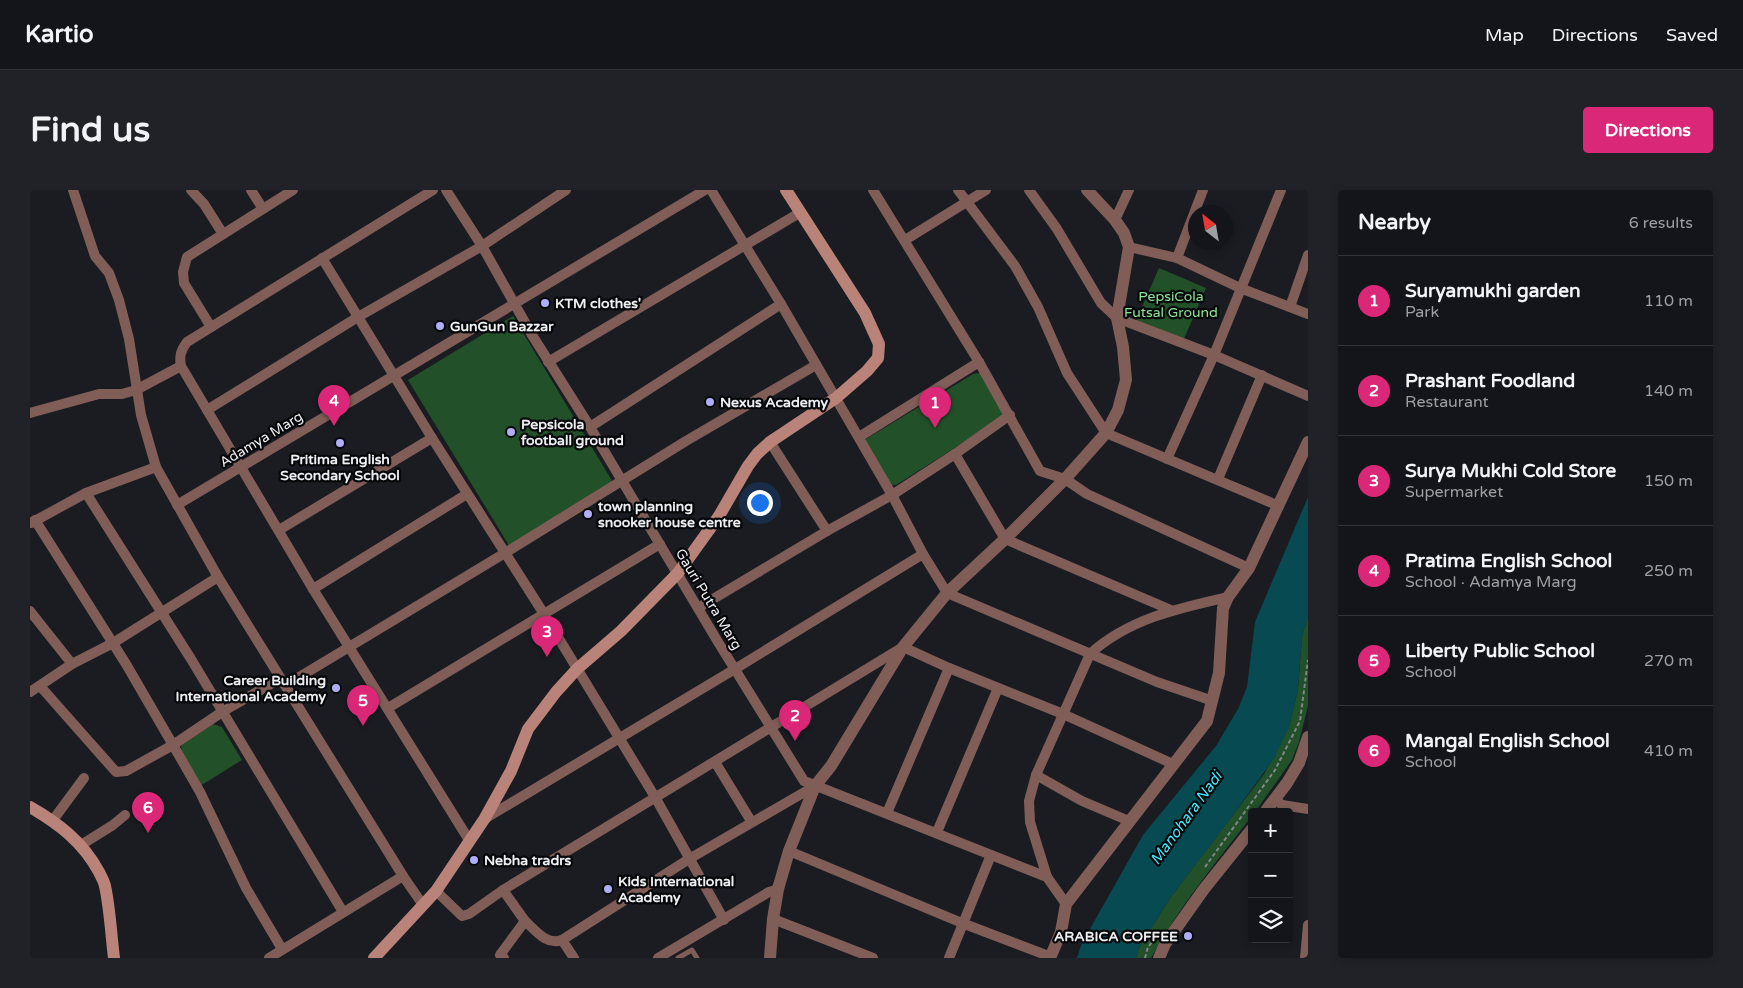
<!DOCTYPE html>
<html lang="en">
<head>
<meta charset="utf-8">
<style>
	:root { --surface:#14151a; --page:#212227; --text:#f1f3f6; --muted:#9d9fa2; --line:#333439; --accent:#db2777 }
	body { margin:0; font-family:"Varela Round",sans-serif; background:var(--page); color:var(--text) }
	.controls { position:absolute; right:15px; bottom:15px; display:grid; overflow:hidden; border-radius:5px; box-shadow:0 2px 8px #0003 }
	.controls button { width:45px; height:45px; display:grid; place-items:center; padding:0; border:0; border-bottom:1px solid var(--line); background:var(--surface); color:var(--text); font:25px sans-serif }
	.compass { position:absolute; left:1158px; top:15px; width:45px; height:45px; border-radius:50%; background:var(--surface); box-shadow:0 2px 8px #0003; rotate:329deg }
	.you { position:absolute; left:729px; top:312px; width:18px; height:18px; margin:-12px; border:4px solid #fff; border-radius:50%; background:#1a73e8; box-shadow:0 0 0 8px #1a73e833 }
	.badge { display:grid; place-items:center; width:32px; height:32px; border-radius:50%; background:var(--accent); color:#fff; font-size:16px; font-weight:700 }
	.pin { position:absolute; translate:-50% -41px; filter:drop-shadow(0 1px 2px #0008) }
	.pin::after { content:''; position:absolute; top:26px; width:18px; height:15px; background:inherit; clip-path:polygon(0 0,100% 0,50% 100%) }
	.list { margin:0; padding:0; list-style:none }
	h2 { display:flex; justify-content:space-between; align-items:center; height:65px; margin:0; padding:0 20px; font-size:21px }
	h2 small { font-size:16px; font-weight:400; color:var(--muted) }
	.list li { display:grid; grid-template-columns:32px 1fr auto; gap:15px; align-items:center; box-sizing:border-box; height:90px; padding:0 20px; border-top:1px solid var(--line) }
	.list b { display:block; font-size:19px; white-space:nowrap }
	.list p { margin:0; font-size:16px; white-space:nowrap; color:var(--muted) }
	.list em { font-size:16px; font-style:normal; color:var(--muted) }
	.icon { flex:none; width:28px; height:28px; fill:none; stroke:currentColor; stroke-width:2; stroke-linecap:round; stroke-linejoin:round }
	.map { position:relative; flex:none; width:1278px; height:768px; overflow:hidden; border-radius:5px }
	header { display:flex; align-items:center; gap:30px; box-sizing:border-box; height:70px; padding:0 25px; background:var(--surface); border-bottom:1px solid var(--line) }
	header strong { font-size:24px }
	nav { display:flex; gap:28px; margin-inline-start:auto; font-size:18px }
	.intro { display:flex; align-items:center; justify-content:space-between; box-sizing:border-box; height:120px; padding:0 30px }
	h1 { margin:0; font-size:35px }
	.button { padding:12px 22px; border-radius:5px; background:var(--accent); color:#fff; font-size:18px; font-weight:700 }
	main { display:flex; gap:30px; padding:0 30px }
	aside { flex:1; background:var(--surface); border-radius:5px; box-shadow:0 2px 8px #0003 }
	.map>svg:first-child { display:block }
	.green { fill:#215029 }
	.water { fill:#084a52 }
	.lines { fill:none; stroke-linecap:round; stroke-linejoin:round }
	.path { stroke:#83858a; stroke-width:2; stroke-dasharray:4 2.5; stroke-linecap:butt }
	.service { stroke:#805e57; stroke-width:5 }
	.minor { stroke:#805e57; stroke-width:10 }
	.tertiary { stroke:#805e57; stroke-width:12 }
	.secondary { stroke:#b98379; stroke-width:12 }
	.poi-dot { fill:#b0aefa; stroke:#060709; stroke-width:2 }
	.labels { text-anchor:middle; stroke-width:4.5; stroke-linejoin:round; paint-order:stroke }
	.park-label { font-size:14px; fill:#8ee399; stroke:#060709 }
	.poi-label { font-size:14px; font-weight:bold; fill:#edeff3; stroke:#060709; text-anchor:start }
	.street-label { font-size:14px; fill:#edeff3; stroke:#060709 }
	.water-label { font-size:15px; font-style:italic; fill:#44e7fd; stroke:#060709 }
</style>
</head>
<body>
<header>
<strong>Kartio</strong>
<nav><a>Map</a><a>Directions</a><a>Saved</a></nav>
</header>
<div class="intro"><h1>Find us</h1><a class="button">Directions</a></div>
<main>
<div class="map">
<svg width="1278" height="768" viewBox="0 0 1278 768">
	<rect width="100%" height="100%" fill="#1a1c22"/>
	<g class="green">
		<path d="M1129,78L1176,98L1153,151L1106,131Z"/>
		<path d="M483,126L584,294L480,357L378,190Z"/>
		<path d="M950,183L975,220L974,227L866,295H859L835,256L836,249L943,184Z"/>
		<path d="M1278,427V516L1269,552L1262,570L1225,622H1222V626C1186,672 1149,717 1121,768H1106L1109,758L1140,708L1234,584L1259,537L1268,499L1272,446Z"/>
		<path d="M183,534L192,537L212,570L170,596L152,562L151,556Z"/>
	</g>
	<path class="water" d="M1278,307V427L1272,446L1268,499L1259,537L1245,567L1195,636L1140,708L1109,758L1106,768H1047L1052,753L1113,645L1186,556L1208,519L1217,497L1225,432Z"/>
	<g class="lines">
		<g class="path">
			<path d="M1175,677L1245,580L1270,531L1278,470"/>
			<path d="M1115,768L1118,757L1122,752"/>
		</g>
		<path class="service" d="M648,768L662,760L667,768"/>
		<g class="minor">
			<path d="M43,0L65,66L79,83L89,110L99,149L111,225L126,277L188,387L373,686L393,715"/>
			<path d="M161,0L174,14L193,44"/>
			<path d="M221,0L233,19"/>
			<path d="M416,0L452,56L502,145L560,237L688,452L774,591L1017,687L1036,714"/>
			<path d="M681,0L751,114L862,305L893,364L917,403L1127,492L1183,511"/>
			<path d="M843,0L949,172L1010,281L1035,289L1057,304L1219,378"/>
			<path d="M928,0L985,76L1008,117L1037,183L1076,243L1249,316"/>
			<path d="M999,0L1027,39L1071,113L1087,128L1184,165L1278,206"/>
			<path d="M1085,30L1099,0"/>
			<path d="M875,50L956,0"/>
			<path d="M1099,57L1147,68L1210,98L1278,124"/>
			<path d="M292,68L402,248L514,424L625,607L694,730"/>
			<path d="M1147,68L1173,0"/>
			<path d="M1260,117L1278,65"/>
			<path d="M181,137L154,93L153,82L157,67L263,0"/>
			<path d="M518,172L771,22"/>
			<path d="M151,176L283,399L439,650"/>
			<path d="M177,220L328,127L452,56L536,0"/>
			<path d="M0,223L69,204H92L106,200L151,176C149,166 151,160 157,152L403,0"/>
			<path d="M560,237L751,114"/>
			<path d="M829,247L949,172"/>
			<path d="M740,252L797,341"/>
			<path d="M925,264L975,349L1141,420"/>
			<path d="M1137,269L1184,165L1251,0"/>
			<path d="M1188,289L1232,185"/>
			<path d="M56,303L161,469L313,722"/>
			<path d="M147,315L675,0"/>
			<path d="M5,330L96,474L143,555L170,602L216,698L252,759"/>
			<path d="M1,333L56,303L126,277"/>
			<path d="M249,340L402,248"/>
			<path d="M283,399L437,304"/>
			<path d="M668,418L797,341L862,305L925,264L980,225"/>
			<path d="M0,421L42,474"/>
			<path d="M10,496L86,582L96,581L143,555L192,522L246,491L253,493L261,492L475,363L656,251L786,175"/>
			<path d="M0,502L42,474L83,453L188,387"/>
			<path d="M358,518L630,354"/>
			<path d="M685,572L721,631"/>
			<path d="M1006,585L1052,611L1099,631"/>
			<path d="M1245,609L1252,615L1278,619"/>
			<path d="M857,623L919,478"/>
			<path d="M456,628L705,479L893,364"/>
			<path d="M23,630L54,588"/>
			<path d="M907,642L968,498"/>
			<path d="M51,655L83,635L95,625"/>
			<path d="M759,661L932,733L1021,767"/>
			<path d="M1017,687L1000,632L999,611L1006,585L1060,464C1098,429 1149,418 1198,407"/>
			<path d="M473,700L495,731L470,765L474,768"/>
			<path d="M406,701L432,726L439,724L473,700L873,457L919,478L1033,524L1143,574"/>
			<path d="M743,729L843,768"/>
			<path d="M495,731C506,741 517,756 532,750L544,768"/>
			<path d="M532,750L659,669L785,596"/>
			<path d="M239,768L373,686"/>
			<path d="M628,768L739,702L748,699"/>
			<path d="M919,768L961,665"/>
			<path d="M1275,768L1278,735"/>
		</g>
		<g class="tertiary">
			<path d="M1235,622L1257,593L1269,573L1278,547"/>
			<path d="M740,768L743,729L748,699L759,661L785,596L801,576L873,457L917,403L975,349L1035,289L1076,243L1088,220L1096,190L1093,157L1087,128L1099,57L1094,43L1085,30L1057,0"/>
			<path d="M1020,768L1031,742L1036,714L1177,531L1189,483L1193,418L1198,407L1219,378L1278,252"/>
			<path d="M1129,768L1135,754L1174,699L1222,639"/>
		</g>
		<g class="secondary">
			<path d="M0,617C28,633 53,652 69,682C71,686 74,691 75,696C80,719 81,744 84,768"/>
			<path d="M344,768L406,701L455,628L481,581L498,539L526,502L547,479L591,441L648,383L689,326L718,276L727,264L740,252L806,208L837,181L848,168L849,154L835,123L756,0"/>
		</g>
	</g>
	<g class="poi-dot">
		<circle cx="515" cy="113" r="5"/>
		<circle cx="410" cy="136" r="5"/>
		<circle cx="680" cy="212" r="5"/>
		<circle cx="481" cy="242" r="5"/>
		<circle cx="310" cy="253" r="5"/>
		<circle cx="558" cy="324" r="5"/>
		<circle cx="306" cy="498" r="5"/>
		<circle cx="444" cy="670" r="5"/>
		<circle cx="578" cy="699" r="5"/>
		<circle cx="1158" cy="746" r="5"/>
	</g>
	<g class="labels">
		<g class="park-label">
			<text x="1141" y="111">PepsiCola<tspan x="1141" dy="16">Futsal Ground</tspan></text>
		</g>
		<g class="poi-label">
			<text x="525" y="118">KTM clothes'</text>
			<text x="420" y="141">GunGun Bazzar</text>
			<text x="690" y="217">Nexus Academy</text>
			<text x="491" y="239">Pepsicola<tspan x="491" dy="16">football ground</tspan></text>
			<text x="310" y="274" text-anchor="middle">Pritima English<tspan x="310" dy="16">Secondary School</tspan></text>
			<text x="568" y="321">town planning<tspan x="568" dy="16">snooker house centre</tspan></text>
			<text x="296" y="495" text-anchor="end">Career Building<tspan x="296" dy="16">International Academy</tspan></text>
			<text x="454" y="675">Nebha tradrs</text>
			<text x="588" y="696">Kids International<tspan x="588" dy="16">Academy</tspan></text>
			<text x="1148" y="751" text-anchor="end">ARABICA COFFEE</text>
		</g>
		<g class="street-label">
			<text transform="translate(231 249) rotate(-31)" y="5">Adamya Marg</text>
			<text transform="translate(679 409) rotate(59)" y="5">Gauri Putra Marg</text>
		</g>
		<g class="water-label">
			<text transform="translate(1156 628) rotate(-54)" y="5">Manohara Nadi</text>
		</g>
	</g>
</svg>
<div class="controls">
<button>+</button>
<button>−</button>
<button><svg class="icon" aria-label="layers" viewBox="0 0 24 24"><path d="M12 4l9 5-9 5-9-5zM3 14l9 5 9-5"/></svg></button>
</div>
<svg class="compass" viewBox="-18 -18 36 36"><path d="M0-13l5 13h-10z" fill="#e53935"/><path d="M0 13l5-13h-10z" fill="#9d9fa2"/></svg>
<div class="you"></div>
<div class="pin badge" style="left:905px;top:238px">1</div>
<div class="pin badge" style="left:765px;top:551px">2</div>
<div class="pin badge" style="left:517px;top:467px">3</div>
<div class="pin badge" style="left:304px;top:236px">4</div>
<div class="pin badge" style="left:333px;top:536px">5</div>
<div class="pin badge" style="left:118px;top:643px">6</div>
</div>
<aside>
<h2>Nearby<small>6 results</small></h2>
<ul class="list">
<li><span class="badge">1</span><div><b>Suryamukhi garden</b><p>Park</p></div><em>110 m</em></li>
<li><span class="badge">2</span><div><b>Prashant Foodland</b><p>Restaurant</p></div><em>140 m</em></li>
<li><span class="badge">3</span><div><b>Surya Mukhi Cold Store</b><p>Supermarket</p></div><em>150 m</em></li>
<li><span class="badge">4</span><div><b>Pratima English School</b><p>School · Adamya Marg</p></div><em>250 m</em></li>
<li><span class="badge">5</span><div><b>Liberty Public School</b><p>School</p></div><em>270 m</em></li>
<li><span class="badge">6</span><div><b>Mangal English School</b><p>School</p></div><em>410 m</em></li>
</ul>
</aside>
</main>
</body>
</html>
